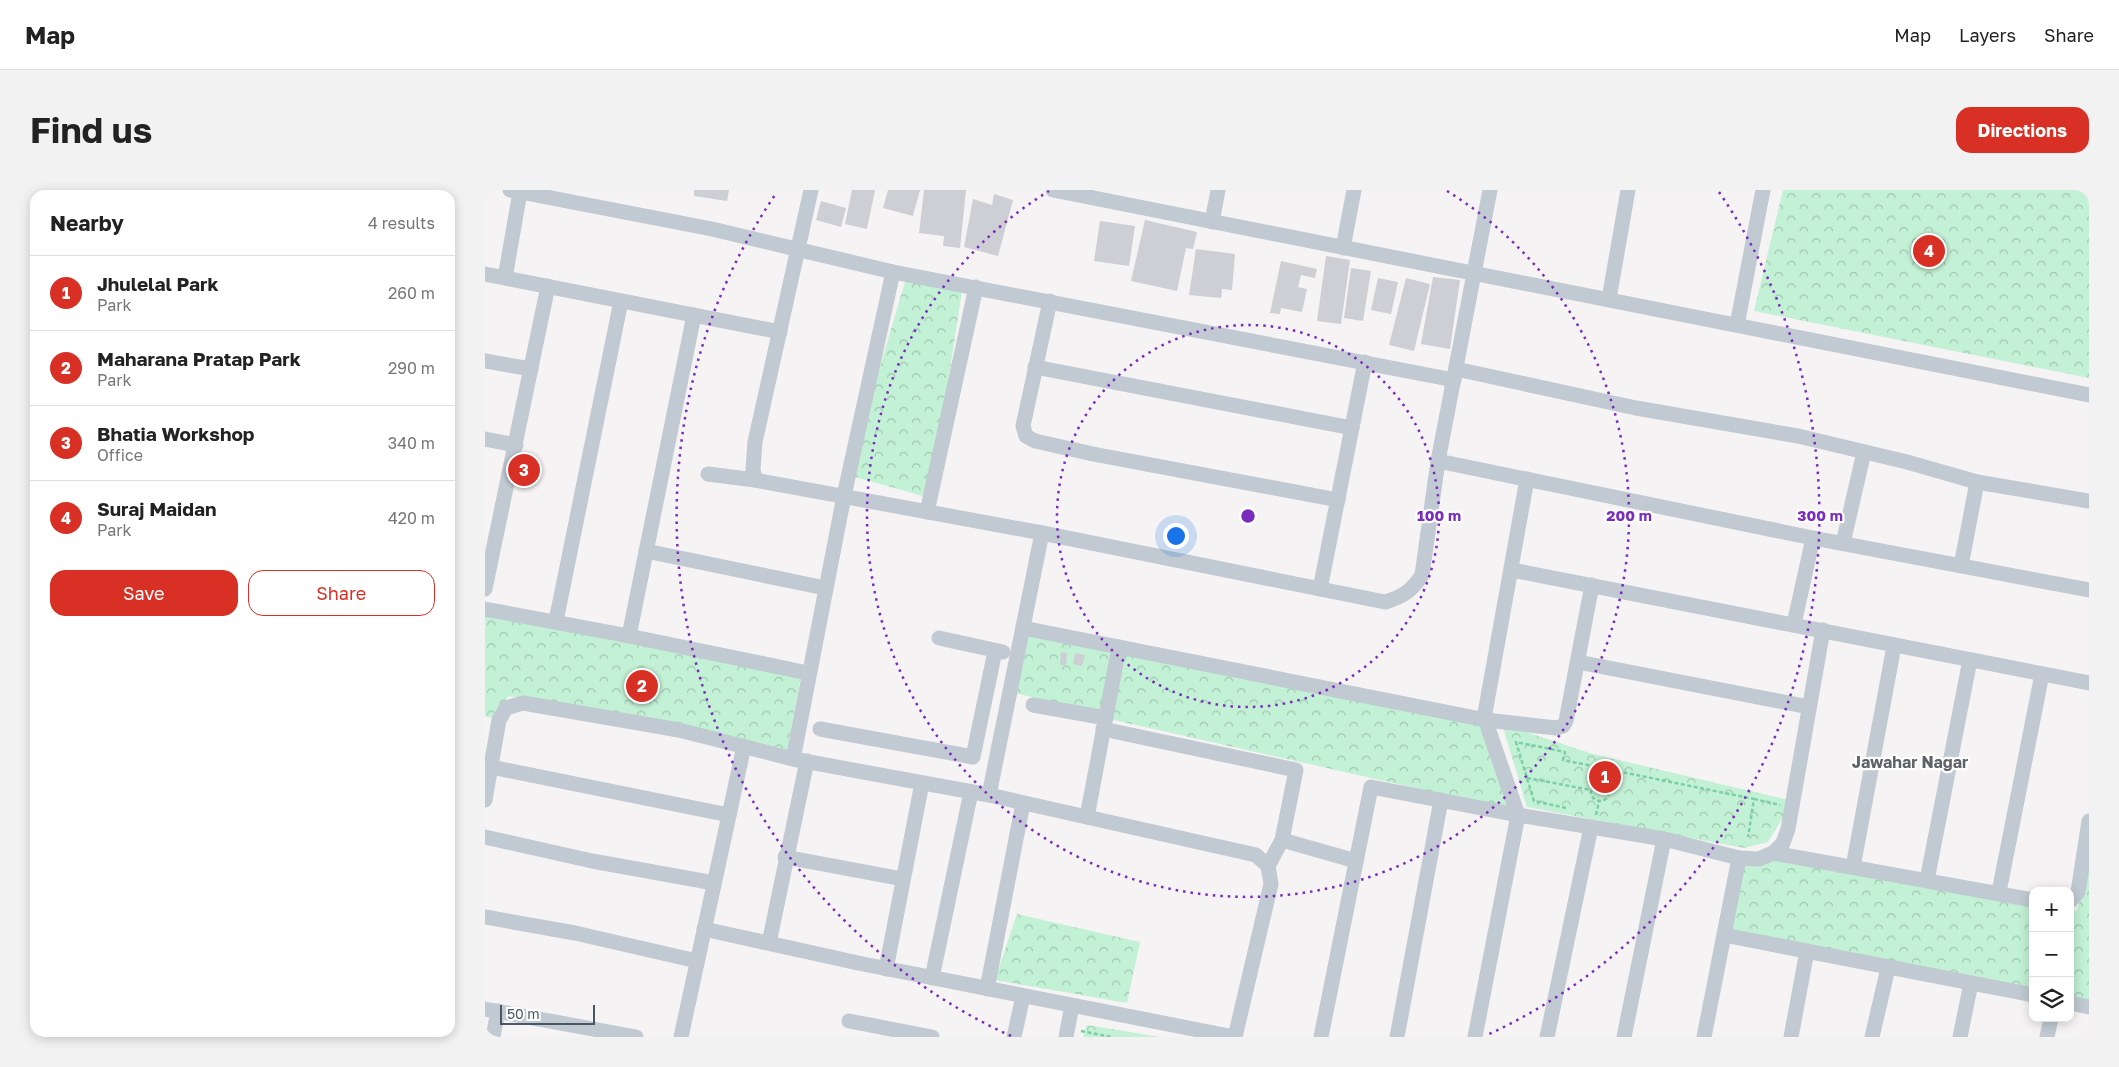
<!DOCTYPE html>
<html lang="en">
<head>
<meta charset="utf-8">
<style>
	:root { --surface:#fff; --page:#f2f2f2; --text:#222; --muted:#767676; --line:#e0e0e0; --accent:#d93025 }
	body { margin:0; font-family:"Golos Text",sans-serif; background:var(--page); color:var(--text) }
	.controls { position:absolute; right:15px; bottom:15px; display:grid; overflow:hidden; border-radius:10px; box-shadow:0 2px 12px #0003 }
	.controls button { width:45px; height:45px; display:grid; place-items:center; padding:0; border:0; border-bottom:1px solid var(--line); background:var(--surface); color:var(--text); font:25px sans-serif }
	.scale { position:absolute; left:15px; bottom:12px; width:95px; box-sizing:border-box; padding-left:5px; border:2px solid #4a5661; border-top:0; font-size:14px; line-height:18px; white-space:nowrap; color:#4a5661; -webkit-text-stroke:4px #fff; paint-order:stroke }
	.you { position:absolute; left:690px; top:345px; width:18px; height:18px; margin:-12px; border:4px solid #fff; border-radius:50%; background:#1a73e8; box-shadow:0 0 0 8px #1a73e833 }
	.badge { display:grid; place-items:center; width:32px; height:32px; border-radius:50%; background:var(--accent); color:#fff; font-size:16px; font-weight:700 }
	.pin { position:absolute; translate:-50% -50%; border:2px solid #fff; box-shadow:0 1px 5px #0006 }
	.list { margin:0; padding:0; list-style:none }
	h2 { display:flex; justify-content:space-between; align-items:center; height:65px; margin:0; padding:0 20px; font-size:21px }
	h2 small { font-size:16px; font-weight:400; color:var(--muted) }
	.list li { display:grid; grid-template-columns:32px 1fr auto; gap:15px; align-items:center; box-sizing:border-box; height:75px; padding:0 20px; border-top:1px solid var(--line) }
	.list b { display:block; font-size:19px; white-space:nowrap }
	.list p { margin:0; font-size:16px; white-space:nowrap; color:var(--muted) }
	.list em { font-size:16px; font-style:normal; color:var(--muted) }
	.actions { display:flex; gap:10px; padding:15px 20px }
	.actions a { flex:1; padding:11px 0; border:1px solid var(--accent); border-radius:15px; text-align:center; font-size:18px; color:var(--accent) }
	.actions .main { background:var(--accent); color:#fff }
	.icon { flex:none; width:28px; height:28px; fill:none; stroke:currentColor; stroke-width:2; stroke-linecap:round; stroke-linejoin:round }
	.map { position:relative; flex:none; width:1604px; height:847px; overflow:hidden; border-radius:15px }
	header { display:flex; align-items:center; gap:30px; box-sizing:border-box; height:70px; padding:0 25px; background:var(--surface); border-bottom:1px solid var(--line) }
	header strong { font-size:24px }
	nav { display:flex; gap:28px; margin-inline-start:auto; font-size:18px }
	.intro { display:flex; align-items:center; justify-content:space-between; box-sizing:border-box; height:120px; padding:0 30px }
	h1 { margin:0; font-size:35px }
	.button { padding:12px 22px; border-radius:15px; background:var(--accent); color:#fff; font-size:18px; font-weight:700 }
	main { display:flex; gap:30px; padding:0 30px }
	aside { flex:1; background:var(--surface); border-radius:15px; box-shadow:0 2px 12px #0003 }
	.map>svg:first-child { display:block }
	.forest { fill:url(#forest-crowns) }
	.building { fill:#cdcfd5 }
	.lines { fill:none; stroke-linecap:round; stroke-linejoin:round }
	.path { stroke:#7ad0a6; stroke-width:2.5; stroke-dasharray:4 2.5; stroke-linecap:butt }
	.minor { stroke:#c1cad2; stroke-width:15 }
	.ring { fill:none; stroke:#7b2cbf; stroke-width:2.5; stroke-dasharray:2.5 5 }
	.labels { text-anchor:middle; stroke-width:4.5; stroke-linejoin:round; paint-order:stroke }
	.neighbourhood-label { font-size:16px; font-weight:bold; fill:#5f6368; stroke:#fff }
	.centre { fill:#7b2cbf; stroke:#fff; stroke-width:2.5 }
	.ring-label { font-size:15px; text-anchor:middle; font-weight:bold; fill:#7b2cbf; stroke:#fff; stroke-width:4.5; stroke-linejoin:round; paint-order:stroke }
</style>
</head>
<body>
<header>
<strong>Map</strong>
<nav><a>Map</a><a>Layers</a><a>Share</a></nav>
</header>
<div class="intro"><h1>Find us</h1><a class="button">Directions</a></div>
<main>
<aside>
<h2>Nearby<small>4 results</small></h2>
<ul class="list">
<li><span class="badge">1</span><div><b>Jhulelal Park</b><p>Park</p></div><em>260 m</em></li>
<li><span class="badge">2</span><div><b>Maharana Pratap Park</b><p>Park</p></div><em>290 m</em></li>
<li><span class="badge">3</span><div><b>Bhatia Workshop</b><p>Office</p></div><em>340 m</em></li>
<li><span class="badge">4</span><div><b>Suraj Maidan</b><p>Park</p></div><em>420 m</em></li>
</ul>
<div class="actions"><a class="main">Save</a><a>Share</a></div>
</aside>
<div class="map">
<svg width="1604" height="847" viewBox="0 0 1604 847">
	<defs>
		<pattern id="forest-crowns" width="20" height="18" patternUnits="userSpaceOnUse" patternTransform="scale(1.25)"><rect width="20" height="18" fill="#c3f1d5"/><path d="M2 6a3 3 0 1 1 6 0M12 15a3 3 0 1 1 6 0" fill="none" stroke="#a0c6b0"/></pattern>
	</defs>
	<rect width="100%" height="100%" fill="#f5f3f3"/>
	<g class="forest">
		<path d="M1298,0H1604V188L1269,121Z"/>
		<path d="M422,85L478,95L445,308L363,285Z"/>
		<path d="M0,422L316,485L302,562L76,515L23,506L12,530L0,526Z"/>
		<path d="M544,445L998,535L1024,619L624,529L617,524L530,503Z"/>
		<path d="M1017,534L1108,564L1308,611L1283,652L1259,658L1042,617Z"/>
		<path d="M1288,669L1548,714V801L1243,742L1259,674Z"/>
		<path d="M1602,672H1604V812L1585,808V720L1592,721Z"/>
		<path d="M532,724L655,752L642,813L510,790Z"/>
		<path d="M602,835L675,847H598Z"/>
	</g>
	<g class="building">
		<path d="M209,0H244L242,11L209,6Z"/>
		<path d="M367,0H390L382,39L360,34Z"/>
		<path d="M403,0H435L428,26L398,18Z"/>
		<path d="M439,0H481L475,58L458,56L459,46L434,43Z"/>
		<path d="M509,4L528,10L513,66L479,57L488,9L507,15Z"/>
		<path d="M336,11L361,18L356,37L331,30Z"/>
		<path d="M660,30L712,42L708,59L701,58L692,101L646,91Z"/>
		<path d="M615,31L650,36L644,76L609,71Z"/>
		<path d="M711,59L750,64L747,100L737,99L736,108L704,105Z"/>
		<path d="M841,66L865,70L856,134L832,131Z"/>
		<path d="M796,71L832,79L830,88L816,85L813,97L822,99L817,122L796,118L795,124L785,123Z"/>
		<path d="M866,78L886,81L878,131L859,128Z"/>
		<path d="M948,87L975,90L965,159L936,154Z"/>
		<path d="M893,88L913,92L906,124L886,120Z"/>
		<path d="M921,88L945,94L929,161L904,155Z"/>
		<path d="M576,462L582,463L581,475H575Z"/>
		<path d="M590,463L600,465L597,476L588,474Z"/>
	</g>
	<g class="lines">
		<g class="path">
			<path d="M1042,588L1106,600"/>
			<circle cx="1115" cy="602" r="9"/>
			<path d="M1117,593L1121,579"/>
			<path d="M1269,609L1295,615"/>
			<path d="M1081,618L1049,611L1031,552L1080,562L1078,570L1269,609L1263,647"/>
			<path d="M1111,625L1114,611"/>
			<path d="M596,841L627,847"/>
		</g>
		<g class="minor">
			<path d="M25,0L227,39L408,82L969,190"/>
			<path d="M568,0L1604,205"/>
			<path d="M727,32L733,0"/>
			<path d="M858,58L869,0"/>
			<path d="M0,84L295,142"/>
			<path d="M20,88L35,2"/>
			<path d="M1124,109L1143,0"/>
			<path d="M565,111L538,236L541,246L550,251L608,264L853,310"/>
			<path d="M1252,135L1278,0"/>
			<path d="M0,171L46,179"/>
			<path d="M550,177L867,238"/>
			<path d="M971,179L1151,218L1313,246L1422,272L1492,292"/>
			<path d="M0,249L31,255"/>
			<path d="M953,271L1328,348L1604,400"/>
			<path d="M223,284L270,290L557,343L900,412C917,407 927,401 937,385L953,271L1005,0"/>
			<path d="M270,290L268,279L270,252L326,0"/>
			<path d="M442,322L491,97"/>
			<path d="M1358,353L1379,262"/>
			<path d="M161,361L340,398"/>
			<path d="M1476,376L1492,292L1604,311"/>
			<path d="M1027,380L1604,493"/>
			<path d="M0,399L63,96"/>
			<path d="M835,399L880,172"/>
			<path d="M0,419L144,446L323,483"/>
			<path d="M71,431L136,111"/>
			<path d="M1309,434L1328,348"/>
			<path d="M538,438L1001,530L1071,538L1078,536L1081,531L1107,395"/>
			<path d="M144,446L209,125"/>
			<path d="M454,448L518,462"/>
			<path d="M1093,472L1324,517"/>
			<path d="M548,515L621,528"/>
			<path d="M335,539L488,567L510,461"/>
			<path d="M618,539L811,580L797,650L783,676"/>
			<path d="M308,569L359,306L408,82"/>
			<path d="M6,577L244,625"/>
			<path d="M504,605L557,343"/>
			<path d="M0,610L14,530L21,518L38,513L194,540L308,569L504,605L771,665L783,676L786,694L750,847"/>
			<path d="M602,627L634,457"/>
			<path d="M0,647L107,671L229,693"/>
			<path d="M797,650L871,671"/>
			<path d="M1288,663L1548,710"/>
			<path d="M300,667L418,689"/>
			<path d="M1368,677L1409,456"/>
			<path d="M1442,690L1485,470"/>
			<path d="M1514,702L1557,484"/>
			<path d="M1585,711L1593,702L1604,631"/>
			<path d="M0,727L90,743L212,771"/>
			<path d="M219,739L373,773L749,847"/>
			<path d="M1239,745L1548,805"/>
			<path d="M284,753L322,571"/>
			<path d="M401,779L437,593"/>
			<path d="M447,788L486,602"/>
			<path d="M502,799L538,613"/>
			<path d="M1585,813L1604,817"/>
			<path d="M0,819L151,847"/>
			<path d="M364,831L447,847"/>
			<path d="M8,847L13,821"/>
			<path d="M196,847L259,556"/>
			<path d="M529,847L538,806"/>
			<path d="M581,847L587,816"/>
			<path d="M836,847L886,597L1033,625L1179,649L1254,668L1274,669L1288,663L1298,653L1303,639L1338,440"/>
			<path d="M912,847L956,610"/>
			<path d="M990,847L1033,625L1004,541L1000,523L1042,289"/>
			<path d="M1062,847L1106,637"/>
			<path d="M1139,847L1179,649"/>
			<path d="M1219,847L1254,668"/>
			<path d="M1306,847L1322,761"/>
			<path d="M1387,847L1403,778"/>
			<path d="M1475,847L1486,793"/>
			<path d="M1562,847L1566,828"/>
		</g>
	</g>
	<g class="ring">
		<circle cx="763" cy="326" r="191"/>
		<path d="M962 1A381 381 0 1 1 564 1"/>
		<path d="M526 846A572 572 0 0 1 292 2M1234 2A572 572 0 0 1 1000 846"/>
	</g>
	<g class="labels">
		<g class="neighbourhood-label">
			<text x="1425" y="578">Jawahar Nagar</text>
		</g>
	</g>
	<circle cx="763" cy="326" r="8" class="centre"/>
	<g class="ring-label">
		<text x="954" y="331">100 m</text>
		<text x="1144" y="331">200 m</text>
		<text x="1335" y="331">300 m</text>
	</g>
</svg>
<div class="controls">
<button>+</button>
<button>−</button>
<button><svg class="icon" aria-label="layers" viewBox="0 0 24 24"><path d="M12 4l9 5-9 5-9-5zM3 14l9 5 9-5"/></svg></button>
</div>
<div class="scale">50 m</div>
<div class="you"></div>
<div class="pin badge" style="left:1120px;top:587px">1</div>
<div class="pin badge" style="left:157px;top:496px">2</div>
<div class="pin badge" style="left:39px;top:280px">3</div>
<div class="pin badge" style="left:1444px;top:61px">4</div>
</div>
</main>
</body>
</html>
